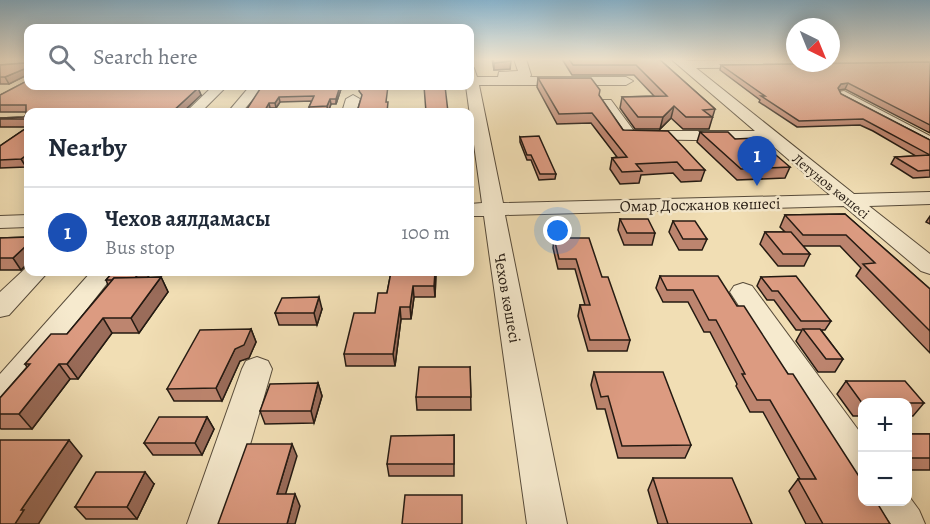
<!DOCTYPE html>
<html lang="en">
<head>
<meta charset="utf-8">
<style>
	:root { --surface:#fff; --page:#f6f6f7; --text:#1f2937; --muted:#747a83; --line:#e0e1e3; --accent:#7c3aed }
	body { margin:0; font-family:Alegreya,serif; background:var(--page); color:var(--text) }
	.controls { position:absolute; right:18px; bottom:18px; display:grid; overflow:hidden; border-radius:12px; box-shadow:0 3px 15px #0003 }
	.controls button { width:54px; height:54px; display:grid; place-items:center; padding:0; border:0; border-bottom:2px solid var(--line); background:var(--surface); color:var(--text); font:30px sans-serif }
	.compass { position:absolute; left:786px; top:18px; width:54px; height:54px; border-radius:50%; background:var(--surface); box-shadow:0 3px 15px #0003; rotate:137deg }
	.you { position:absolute; left:558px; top:231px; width:21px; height:21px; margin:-15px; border:4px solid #fff; border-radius:50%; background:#1a73e8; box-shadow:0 0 0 9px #1a73e833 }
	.badge { display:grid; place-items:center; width:39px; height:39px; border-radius:50%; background:var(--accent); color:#fff; font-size:20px; font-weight:700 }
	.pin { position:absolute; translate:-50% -50px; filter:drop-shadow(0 2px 3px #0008) }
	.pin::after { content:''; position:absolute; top:32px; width:21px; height:18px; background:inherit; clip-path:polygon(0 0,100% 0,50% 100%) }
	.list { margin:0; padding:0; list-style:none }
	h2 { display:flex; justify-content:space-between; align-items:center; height:78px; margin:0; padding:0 24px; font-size:26px }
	h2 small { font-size:20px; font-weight:400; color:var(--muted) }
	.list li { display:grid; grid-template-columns:39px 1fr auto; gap:18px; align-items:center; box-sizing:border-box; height:90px; padding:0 24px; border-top:2px solid var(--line) }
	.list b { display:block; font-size:22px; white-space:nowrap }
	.list p { margin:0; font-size:20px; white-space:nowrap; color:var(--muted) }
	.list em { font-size:20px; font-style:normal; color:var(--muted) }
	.icon { flex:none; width:33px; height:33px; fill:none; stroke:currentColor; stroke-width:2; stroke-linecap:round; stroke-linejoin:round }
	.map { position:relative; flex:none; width:930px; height:524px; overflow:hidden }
	.search { position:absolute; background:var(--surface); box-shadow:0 3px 15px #0003; left:24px; top:24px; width:450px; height:66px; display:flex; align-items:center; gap:15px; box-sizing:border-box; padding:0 21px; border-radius:12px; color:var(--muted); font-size:22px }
	.panel { position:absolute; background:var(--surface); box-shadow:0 3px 15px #0003; left:24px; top:108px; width:450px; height:168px; border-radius:12px }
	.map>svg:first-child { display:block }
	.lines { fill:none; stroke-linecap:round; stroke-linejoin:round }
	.minor-casing { stroke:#574b3a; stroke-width:2 }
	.minor { fill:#f6eace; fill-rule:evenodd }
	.wall { fill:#bd856f; stroke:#241a12; stroke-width:1.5 }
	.shaded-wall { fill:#9a6c5a; stroke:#241a12; stroke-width:1.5 }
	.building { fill:#dc9b81; stroke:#241a12; stroke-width:1.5 }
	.labels { text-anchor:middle; stroke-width:5; stroke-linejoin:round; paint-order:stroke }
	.far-street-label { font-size:14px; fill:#241a12; stroke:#f6eace }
	.street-label { font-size:16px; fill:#241a12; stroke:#f6eace }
</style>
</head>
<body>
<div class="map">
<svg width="930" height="524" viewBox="0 0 930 524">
	<rect width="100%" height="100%" fill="#f1deb4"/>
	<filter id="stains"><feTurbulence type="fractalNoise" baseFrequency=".00333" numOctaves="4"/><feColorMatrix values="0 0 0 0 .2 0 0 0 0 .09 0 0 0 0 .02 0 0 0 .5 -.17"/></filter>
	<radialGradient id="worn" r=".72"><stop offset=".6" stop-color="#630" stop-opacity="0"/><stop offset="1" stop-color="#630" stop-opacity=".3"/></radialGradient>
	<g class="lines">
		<defs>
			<g id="minor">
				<path d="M514,59H526L531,75L530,77H626L633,81L626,85H479L503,203L830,195L767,141L623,139L599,103L601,100H611L634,131H755L671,59H684L687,61L795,60V63H815L809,67L696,68L854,194L930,192V204L869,206L930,254V274L921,271L844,206L505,215L567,524H527L484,216H470V204L482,203L466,86H470V67L474,68L477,77H498L499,72L518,71Z"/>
				<path d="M831,59H930V65L827,66L825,63H831Z"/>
				<path d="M213,86H227L201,112H186Z"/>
				<path d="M250,86H264L242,112H228Z"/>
				<path d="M844,91L930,136V148L839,98L837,95L839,92Z"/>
				<path d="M353,95L360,99L356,112H342L346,99Z"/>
				<path d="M28,215V227L0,228V216Z"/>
				<path d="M28,266V272H48L9,315L0,317V292Z"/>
				<path d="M91,272H116L11,405L0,409V374Z"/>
				<path d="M743,283L752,286L862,435V480L849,475L730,292L734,286Z"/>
				<path d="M257,357L268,361L272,369L227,524H187L242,369L246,361Z"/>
				<path d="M908,495L919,510L925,524H881L870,502H908Z"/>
			</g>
		</defs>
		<use href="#minor" class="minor-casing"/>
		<use href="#minor" class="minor"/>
	</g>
	<g class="wall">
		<path d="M28,59V76L27,75L9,84H0V65L25,63Z"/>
		<path d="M492,59H510V69L494,70Z"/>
		<path d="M562,59H659L715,109L709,129H683L671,118L660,129H635L620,108L622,97L654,96L634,75H572Z"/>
		<path d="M930,62V133L845,89L839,90L841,94L930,140V177L913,178L891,164L895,157L916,156L873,131L860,125L797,127L759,102L760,100L720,70L721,65Z"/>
		<path d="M538,78L599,96L623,130L705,170L701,181L681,182L673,173L641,175L639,183L620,184L610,169L612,158L617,157L591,123L557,124L537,87Z"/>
		<path d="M27,81L28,86H196L195,88H198L201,95L28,112V127H0V118L24,117L26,115V112H0V95Z"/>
		<path d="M268,86H342L336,104H331L328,112H310L309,107L312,101L280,102L276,108H270L268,112Z"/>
		<path d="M28,127L26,167L0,168V146Z"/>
		<path d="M700,132L735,139L790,167L785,178L737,180L697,142Z"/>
		<path d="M520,137L556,174L555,179L539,180L531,160H527L520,142Z"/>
		<path d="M845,214L930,289V353L856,276L861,268L840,246H803L810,254L804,266H778L760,244L765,232H785L780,227L785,215Z"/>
		<path d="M930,216V224L926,222Z"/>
		<path d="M620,219L655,233L652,245H624L618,230Z"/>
		<path d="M673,221L707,239L702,250H679L669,232Z"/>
		<path d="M28,237V263L21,270H0V238Z"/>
		<path d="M554,238L602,277L630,340L627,351H588L578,316L580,305H585L575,269H558L553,248Z"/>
		<path d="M113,272H152L147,278L161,277L168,292L139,333H112L78,379H70L32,429H1L0,428V398L27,367L25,364L67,334L108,285L106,280Z"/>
		<path d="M391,272H455L436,273L435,297H414L411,319H401L395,366H346L344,354L375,313L387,293Z"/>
		<path d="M660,276L737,306L788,374L890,524H806L789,491L798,479H800L763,412H750L736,386L737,384L710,332H704L688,302H663L656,288Z"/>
		<path d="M761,277L831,321L825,330H821L843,359L835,372H818L796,341L802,330H796L774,300H767L757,286Z"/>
		<path d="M322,309L317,325H279L275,313Z"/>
		<path d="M251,329L256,342L249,358L240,361L222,401H174L167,389Z"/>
		<path d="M470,367L471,410H417L416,397Z"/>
		<path d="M594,372L691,445L685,458H618L605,409H597L591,385Z"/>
		<path d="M846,381L924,403L913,416H908V402H862V416H853L837,394Z"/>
		<path d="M318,383L322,396L314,423L265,424L260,411Z"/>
		<path d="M207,417L214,429L202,455H153L144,443Z"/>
		<rect x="908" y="434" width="22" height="36"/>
		<path d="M454,435V476H389L387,464Z"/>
		<path d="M653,478L752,524H658L648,490Z"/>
		<path d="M154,484L137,519H86L75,507Z"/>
	</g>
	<g class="shaded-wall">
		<path d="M511,61L510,69L494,70V63Z"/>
		<path d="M24,69L27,75L9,84L5,77Z"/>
		<path d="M848,83L845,89L839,90L838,88L841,84Z"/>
		<path d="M188,86H196V87L188,95L186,88Z"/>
		<path d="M340,86H342L336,104V99Z"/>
		<path d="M198,88L201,95L183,112H172Z"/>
		<path d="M279,97L280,102L276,108L275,103Z"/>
		<path d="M330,99L331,104L328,112L327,106Z"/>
		<path d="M269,103L270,108L268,112H264Z"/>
		<path d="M674,106L671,118L660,129L663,117Z"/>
		<path d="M28,154V165L26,167L21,159Z"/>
		<path d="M28,244V263L21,270L13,258Z"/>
		<path d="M140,272H152L138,289L133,280Z"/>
		<path d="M435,272H436L435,297L434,286Z"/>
		<path d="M161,277L168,292L139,333L131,318Z"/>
		<path d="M413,286L414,297L411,319L410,307Z"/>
		<path d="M319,297L322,309L317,325L314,313Z"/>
		<path d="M400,307L401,319L395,366L393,354Z"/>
		<path d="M103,318L112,333L78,379L67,364Z"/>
		<path d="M251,329L256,342L249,358L240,361L222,401L216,388L235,349Z"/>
		<path d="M59,364L70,379L32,429L19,414Z"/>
		<path d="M318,383L322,396L314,423L311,411Z"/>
		<path d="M207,417L214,429L202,455L195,443Z"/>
		<path d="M69,440L82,456L39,523V524H15L21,510Z"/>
		<path d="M292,444L297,456L282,506L277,494Z"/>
		<path d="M145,472L154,484L137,519L127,507Z"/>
		<path d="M295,494L300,506L295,524H287Z"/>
	</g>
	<g class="building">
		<path d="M27,59H28V73L27,70L24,69L5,77H0V65L25,63L27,61Z"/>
		<path d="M493,59H510L511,61L494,63Z"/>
		<path d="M569,59H659L715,109L703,110L712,117H686L674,106L663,117H638L622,97L667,96L636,65H573Z"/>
		<path d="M930,62V125L848,83L841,84L838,88L841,94L930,140V155L863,119L799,121L761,96H765L721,65Z"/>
		<path d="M538,78H591L600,90L599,95L623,130L668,131L705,170H684L677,162L636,164L642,171L622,172L612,158L627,157L592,113L559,114Z"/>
		<path d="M28,80V86H188L186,88H198L172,112H28V119H0V118L24,117L26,115V105H0V95L27,81Z"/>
		<path d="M262,86H340L336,99H330L327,106L309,107L314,96L279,97L275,103H269L264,112H245Z"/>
		<path d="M360,86H388L386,102H388L387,112H357L362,95L359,91Z"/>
		<path d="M424,86H445L448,112H426Z"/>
		<path d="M28,127V154L21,159L0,160V146Z"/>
		<path d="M700,132H728L735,139L756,138L790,167L741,169Z"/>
		<path d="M539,136L556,174H540L531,155H527L520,137Z"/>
		<path d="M930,155V170L918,171L895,157Z"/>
		<path d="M845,214L930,289V331L863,264L875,263L846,235H803L785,215Z"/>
		<path d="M620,219H648L655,233H627Z"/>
		<path d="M673,221H695L707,239H683Z"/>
		<path d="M765,232H791L810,254H783Z"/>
		<path d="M28,237V244L13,258H0V238Z"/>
		<path d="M554,238H589L602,277H608L630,340H590L580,305H590L576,259H559Z"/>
		<path d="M113,272H140L135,278H114L112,280H106Z"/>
		<path d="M391,272H435L434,286H413L410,307H400L393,354H344L354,313H375L378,293H387Z"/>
		<path d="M660,276H718L737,306H744L788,374H793L862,481V501H876L890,524H823L798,479H816L770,400H757L742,374H745L716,320H709L693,290H667Z"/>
		<path d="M796,276L831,321H801L778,291H772L761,277Z"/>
		<path d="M161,277L131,318H103L67,364H59L19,414H0V398L30,364H25L51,334H67L114,278Z"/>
		<path d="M319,297L314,313H275L282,298Z"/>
		<path d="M251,329L244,345L235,349L216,388L167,389L200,330Z"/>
		<path d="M803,329H820L843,359H826Z"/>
		<path d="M419,367H470L471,397H416Z"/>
		<path d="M594,372H663L691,445L622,446L608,396L601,397Z"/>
		<path d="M846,381H905L924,403H862Z"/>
		<path d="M318,383L311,411H260L270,384Z"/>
		<path d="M159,417H207L195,443H144Z"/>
		<rect x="908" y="434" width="22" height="24"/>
		<path d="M454,435V464H387L391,436Z"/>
		<path d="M0,440H69L21,510H24L15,524H0Z"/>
		<path d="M247,444H292L277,494H295L287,524H218Z"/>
		<path d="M96,472H145L127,507H75Z"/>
		<path d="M653,478H732L752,524H668Z"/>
		<path d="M405,495H462V524H402Z"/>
	</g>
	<linearGradient id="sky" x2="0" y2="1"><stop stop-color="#89b7d2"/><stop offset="0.45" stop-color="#f9f0dd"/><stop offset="1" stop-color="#f9f0dd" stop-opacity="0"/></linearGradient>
	<rect width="930" height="132" fill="url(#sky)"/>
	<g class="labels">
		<g class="far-street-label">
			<text transform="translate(831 186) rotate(39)" y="5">Летунов көшесі</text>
		</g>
		<g class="street-label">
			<text transform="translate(700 204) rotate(-1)" y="6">Омар Досжанов көшесі</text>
			<text transform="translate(508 298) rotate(80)" y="6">Чехов көшесі</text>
		</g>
	</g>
	<rect width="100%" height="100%" filter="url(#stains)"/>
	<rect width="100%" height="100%" fill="url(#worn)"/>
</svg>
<div class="controls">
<button>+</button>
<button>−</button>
</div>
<svg class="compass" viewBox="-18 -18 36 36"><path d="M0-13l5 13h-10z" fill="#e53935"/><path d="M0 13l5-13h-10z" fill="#747a83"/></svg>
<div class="you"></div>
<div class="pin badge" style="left:757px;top:186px;background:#1a4fb4">1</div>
<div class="search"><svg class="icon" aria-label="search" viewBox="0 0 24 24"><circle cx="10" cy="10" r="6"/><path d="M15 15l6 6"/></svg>Search here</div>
<section class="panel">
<h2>Nearby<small></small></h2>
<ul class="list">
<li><span class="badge" style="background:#1a4fb4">1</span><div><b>Чехов аялдамасы</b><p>Bus stop</p></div><em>100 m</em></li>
</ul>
</section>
</div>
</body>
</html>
